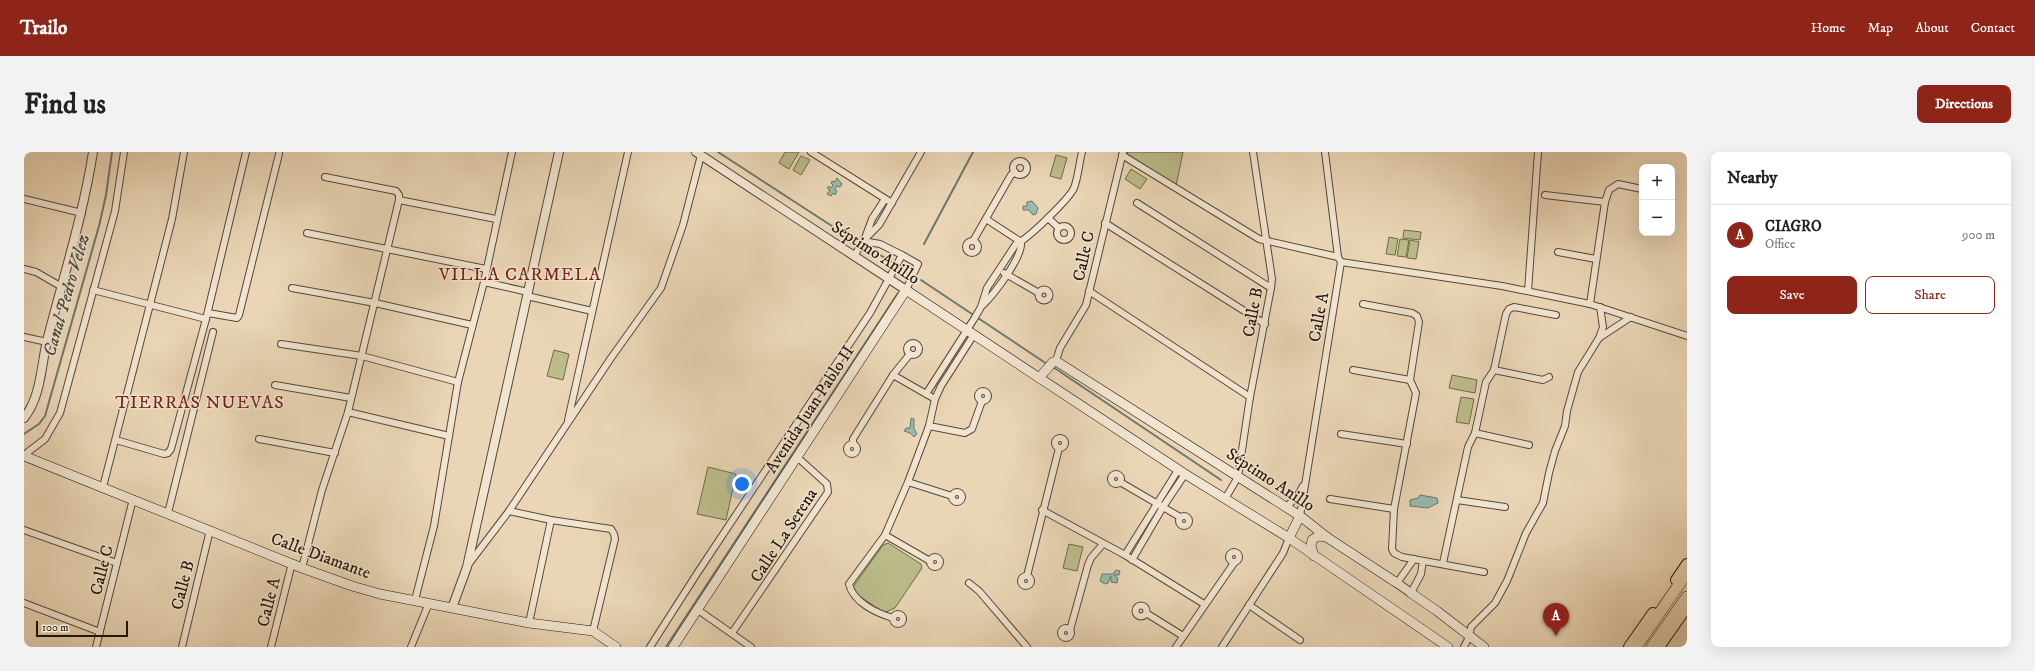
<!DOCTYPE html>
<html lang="en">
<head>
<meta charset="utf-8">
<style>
	:root { --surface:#fff; --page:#f2f2f2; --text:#222; --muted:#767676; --line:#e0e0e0; --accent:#8f2418 }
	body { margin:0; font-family:"IM FELL DW Pica",serif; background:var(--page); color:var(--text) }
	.controls { position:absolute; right:12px; top:12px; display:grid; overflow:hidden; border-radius:8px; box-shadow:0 4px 16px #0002 }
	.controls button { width:36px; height:36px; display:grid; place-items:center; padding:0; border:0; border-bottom:1px solid var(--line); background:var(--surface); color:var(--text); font:20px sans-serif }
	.scale { position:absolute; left:12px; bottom:10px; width:92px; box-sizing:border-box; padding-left:4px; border:2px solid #25180b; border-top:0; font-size:11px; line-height:14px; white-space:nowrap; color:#25180b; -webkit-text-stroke:3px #f1e4d0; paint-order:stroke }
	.you { position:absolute; left:718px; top:332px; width:14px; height:14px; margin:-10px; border:3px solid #fff; border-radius:50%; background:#1a73e8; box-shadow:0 0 0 6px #1a73e833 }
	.badge { display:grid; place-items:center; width:26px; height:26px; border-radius:50%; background:var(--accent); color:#fff; font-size:13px; font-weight:700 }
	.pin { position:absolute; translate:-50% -33px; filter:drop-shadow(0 1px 2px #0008) }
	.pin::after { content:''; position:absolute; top:21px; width:14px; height:12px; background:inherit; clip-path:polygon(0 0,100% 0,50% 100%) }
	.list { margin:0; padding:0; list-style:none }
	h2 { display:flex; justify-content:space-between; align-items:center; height:52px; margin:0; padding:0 16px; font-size:17px }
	h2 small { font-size:13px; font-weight:400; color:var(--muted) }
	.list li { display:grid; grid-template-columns:26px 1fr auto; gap:12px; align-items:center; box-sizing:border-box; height:60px; padding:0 16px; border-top:1px solid var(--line) }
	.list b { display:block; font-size:15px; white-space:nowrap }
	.list p { margin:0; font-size:13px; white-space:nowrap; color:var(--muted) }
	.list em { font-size:13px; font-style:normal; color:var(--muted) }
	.actions { display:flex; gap:8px; padding:12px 16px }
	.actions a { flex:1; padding:9px 0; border:1px solid var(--accent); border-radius:8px; text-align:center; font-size:14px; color:var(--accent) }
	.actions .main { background:var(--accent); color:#fff }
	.map { position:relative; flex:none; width:1663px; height:495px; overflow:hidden; border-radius:8px }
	header { display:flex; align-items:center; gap:24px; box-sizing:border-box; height:56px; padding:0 20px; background:var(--accent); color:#fff }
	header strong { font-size:19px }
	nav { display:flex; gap:22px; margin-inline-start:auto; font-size:14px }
	.intro { display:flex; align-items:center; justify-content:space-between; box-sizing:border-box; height:96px; padding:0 24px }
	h1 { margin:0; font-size:28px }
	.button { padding:10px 18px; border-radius:8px; background:var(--accent); color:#fff; font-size:14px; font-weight:700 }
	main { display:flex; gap:24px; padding:0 24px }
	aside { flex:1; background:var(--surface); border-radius:8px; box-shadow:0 4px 16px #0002 }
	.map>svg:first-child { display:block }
	.green { fill:#bbbd8b; stroke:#706a4b }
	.water { fill:#98b9ac; stroke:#6a796c }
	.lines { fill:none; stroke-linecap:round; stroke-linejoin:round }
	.stream { stroke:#6a796c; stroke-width:2 }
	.minor-casing { stroke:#564836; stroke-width:8 }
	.tertiary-casing { stroke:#564836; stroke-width:10 }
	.secondary-casing { stroke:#25180b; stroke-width:10 }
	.primary-casing { stroke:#25180b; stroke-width:12 }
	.trunk-casing { stroke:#25180b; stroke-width:12 }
	.minor { stroke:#f1e4d0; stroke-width:6 }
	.tertiary { stroke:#f1e4d0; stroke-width:8 }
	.secondary { stroke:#f1e4d0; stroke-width:9 }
	.primary { stroke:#ead6b6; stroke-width:10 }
	.trunk { stroke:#ead6b6; stroke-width:11 }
	.labels { text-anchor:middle; stroke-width:3; stroke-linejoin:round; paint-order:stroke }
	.street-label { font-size:17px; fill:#25180b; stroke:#f1e4d0 }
	.neighbourhood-label { font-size:18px; letter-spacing:1px; fill:#7a1f14; stroke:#f1e4d0 }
	.water-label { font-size:18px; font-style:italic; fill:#4d5043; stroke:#f1e4d0 }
</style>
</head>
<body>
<header>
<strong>Trailo</strong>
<nav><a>Home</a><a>Map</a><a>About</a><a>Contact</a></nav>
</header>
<div class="intro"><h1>Find us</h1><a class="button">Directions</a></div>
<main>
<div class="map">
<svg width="1663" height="495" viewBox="0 0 1663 495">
	<rect width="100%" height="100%" fill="#ead6b6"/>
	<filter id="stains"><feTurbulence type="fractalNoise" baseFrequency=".005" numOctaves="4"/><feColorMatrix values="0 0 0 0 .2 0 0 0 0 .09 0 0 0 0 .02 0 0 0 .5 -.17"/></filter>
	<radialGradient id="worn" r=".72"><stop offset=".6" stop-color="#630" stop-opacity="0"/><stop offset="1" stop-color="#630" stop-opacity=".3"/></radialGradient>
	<g class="green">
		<path d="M761,0H775L765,17L755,11Z"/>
		<path d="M1104,0H1159L1152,34L1103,2Z"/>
		<path d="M1032,3L1043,6L1037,27L1026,24Z"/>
		<path d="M777,4L786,8L777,23L769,18Z"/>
		<path d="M1107,17L1123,27L1116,37L1101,27Z"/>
		<path d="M1380,78L1397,80L1396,88L1379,86Z"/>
		<path d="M1365,85L1374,87L1371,103L1362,102Z"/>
		<path d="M1376,87L1385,88L1382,105L1373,104Z"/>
		<path d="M1386,88L1395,90L1392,107L1383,106Z"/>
		<path d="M530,198L545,202L539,228L523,224Z"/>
		<path d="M1428,223L1453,228L1451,241L1425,236Z"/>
		<path d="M1437,245L1450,247L1445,272L1432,270Z"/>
		<path d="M684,315L712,322L702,368L673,362Z"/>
		<path d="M864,391L897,412L898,416L871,456L860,461L830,440L829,435L859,393Z"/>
		<path d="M1045,392L1059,395L1053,419L1039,416Z"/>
	</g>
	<g class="water">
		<path d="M813,26L818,32L816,35L813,34L811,37L813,39L811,43L809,41L807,44L803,42L806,38L803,36L805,34L807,36L809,33L807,31L808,29L811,30Z"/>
		<path d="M1008,49L1014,56L1012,62L1009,63L1005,58H999V54H1003V50Z"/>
		<path d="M887,266L890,267V277L893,282L890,285L886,281L880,279L882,276H886Z"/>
		<path d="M1396,343L1413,346L1414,351L1404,356L1386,354V348L1394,346Z"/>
		<path d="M1092,418L1096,419L1095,423H1090L1094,426L1093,431L1087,430V424L1084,431L1081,432L1076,429L1078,422H1089Z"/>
	</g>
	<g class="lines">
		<g class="stream">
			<path d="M694,0L831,89"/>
			<path d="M900,92L949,0"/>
			<path d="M844,96L870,111"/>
			<path d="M897,128L1023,212"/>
			<path d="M1029,215L1197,328"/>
			<path d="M0,282L15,272L21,264L75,74L82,43L88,0"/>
			<path d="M642,495L874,141"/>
		</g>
		<defs>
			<g id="minor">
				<path d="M787,0L868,51"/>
				<path d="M1098,3L1235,87L1314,105"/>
				<circle cx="996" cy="16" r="7"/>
				<path d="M1521,43L1581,50"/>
				<path d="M0,47L58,61"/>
				<path d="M375,48L472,67"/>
				<path d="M1113,51L1247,136"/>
				<path d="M1024,66L1035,76"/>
				<path d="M962,67L997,90"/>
				<path d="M1081,71L1241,172"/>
				<circle cx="1040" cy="81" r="7"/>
				<path d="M283,81L462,117"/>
				<path d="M841,86L848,67L861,47"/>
				<circle cx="948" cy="95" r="6"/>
				<path d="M949,89L987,23L991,20"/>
				<path d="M1534,100L1572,107"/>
				<path d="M878,103L894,112L882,138"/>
				<path d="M830,104L840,88L855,73L897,0"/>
				<path d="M1317,110L1478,134L1566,152L1663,184"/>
				<path d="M0,117L12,120L38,135"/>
				<path d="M980,121L1015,141"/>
				<path d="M460,130L504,140"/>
				<path d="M268,136L351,151L448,173"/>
				<circle cx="1020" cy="143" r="5.5"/>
				<path d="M69,138L182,167"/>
				<path d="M1065,139L1226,245"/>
				<path d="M1504,139L1514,0"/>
				<path d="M503,144L568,159"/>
				<path d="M1339,152L1388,161L1393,164L1395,170L1386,228L1392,241L1370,357L1368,397L1370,401L1378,405L1460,420"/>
				<path d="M1566,152L1581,50L1585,38L1594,32L1618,37"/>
				<path d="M959,153C970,142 999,105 997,90"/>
				<path d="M184,161L213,166L215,163L255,2"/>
				<path d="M0,185L23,190"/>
				<path d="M1575,186L1579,175L1576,155"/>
				<circle cx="889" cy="197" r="6"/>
				<path d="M257,192L338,204L434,230"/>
				<path d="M1032,209L1036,196L1062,153L1099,0"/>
				<path d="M1329,218L1386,228"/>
				<path d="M1470,218L1519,228L1525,225"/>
				<path d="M869,223L911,247"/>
				<path d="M251,233L327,246"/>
				<circle cx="959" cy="244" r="5"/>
				<path d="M902,242L950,167L957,155L963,136L992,92C1003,88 1045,47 1050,36C1054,26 1055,12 1058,0"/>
				<path d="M324,260L425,284"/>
				<path d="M544,268L604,0"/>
				<path d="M905,274L941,281L948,277L958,249"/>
				<path d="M1451,281L1505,293"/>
				<path d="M1317,282L1383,292"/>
				<circle cx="1036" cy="291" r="5"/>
				<path d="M235,287L311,301"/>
				<path d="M92,288L140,302L144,301L147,297L182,167L222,0"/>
				<circle cx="828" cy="297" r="5"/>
				<path d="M829,292V287L869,223L886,202"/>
				<path d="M0,303L21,287L36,261L91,59L100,0"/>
				<circle cx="1092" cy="327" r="5"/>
				<path d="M884,330L928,344"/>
				<path d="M1096,330L1156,365"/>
				<path d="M79,335L148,67L160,0"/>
				<circle cx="933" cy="345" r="5"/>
				<path d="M1201,347L1214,325L1226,245L1247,136L1248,127L1229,0"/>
				<path d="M1306,347L1370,357"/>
				<path d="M1433,348L1481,355"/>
				<path d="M1262,355L1273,345L1279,334"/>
				<path d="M1018,358L1101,403L1180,452"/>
				<path d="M485,359L527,368L587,377L590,382L591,387L569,479"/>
				<path d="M144,361L189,180"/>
				<circle cx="1160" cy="369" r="5"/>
				<path d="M1276,364L1317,110L1314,105L1301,0"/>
				<path d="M0,378L93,411"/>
				<path d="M861,383L906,409"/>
				<circle cx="1210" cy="405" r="5"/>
				<path d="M1101,403L1154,318"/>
				<circle cx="911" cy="410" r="5"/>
				<path d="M1108,408L1139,355L1161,322"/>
				<path d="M1419,411L1444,295L1451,281L1462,230L1470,218L1482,162L1485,157L1490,155L1532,163"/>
				<path d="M444,413L485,359L587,206L637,136L659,73L677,3"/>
				<path d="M278,416L298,338L324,260L375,48V43L372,39L301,25"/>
				<circle cx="1002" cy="429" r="5"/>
				<path d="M1003,424L1035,296"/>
				<path d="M945,431L955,439L1003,495"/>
				<path d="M1373,431L1390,407"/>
				<path d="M1387,441L1397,422L1399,409"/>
				<path d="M391,448L410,374L434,230L460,130L488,0"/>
				<path d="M0,451L76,480"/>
				<path d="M1225,453L1276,488"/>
				<circle cx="1117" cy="459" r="5.5"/>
				<path d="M674,458L727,495"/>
				<path d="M1122,461L1159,484"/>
				<circle cx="874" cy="467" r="5"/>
				<path d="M869,466C852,461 829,450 825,432L861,383L884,330L905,274L911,247L917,234L949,184"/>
				<path d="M505,471L527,368"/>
				<circle cx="1042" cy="481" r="5"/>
				<path d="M1046,478L1064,413L1067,406L1079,392"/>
				<path d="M708,481L804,340L803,332L773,305"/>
				<path d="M72,495L109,347"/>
				<path d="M158,495L186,378"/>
				<path d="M247,495L268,411"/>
				<path d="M387,495L405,451"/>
				<path d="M626,495L674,420L846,161L878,103L856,92L839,89"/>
				<path d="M1152,495L1210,411"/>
				<path d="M1198,495L1259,401L1265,386"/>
				<path d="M1440,495L1445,485L1447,475L1471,451L1483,429L1502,381L1519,351L1525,321L1531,299L1541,274L1543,259L1554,220L1575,186L1607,165"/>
			</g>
			<g id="tertiary">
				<path d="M672,0L882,138"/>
				<path d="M0,266C17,245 17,214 23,189C39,126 59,64 69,0"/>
				<path d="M1373,431L1387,441"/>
				<path d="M428,456L443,415L535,0"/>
			</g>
			<g id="secondary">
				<path d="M1032,209L1276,364L1304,386L1373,431"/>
				<path d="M1015,226L1029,210"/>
				<path d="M0,304L278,416L328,434L356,442L428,456L505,471L569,479L592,495"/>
				<path d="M1265,386L1276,364"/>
				<path d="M1290,404L1287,394L1288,388L1294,384L1303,385"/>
				<path d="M1387,441L1413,459L1460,495"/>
				<path d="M649,495L882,138L1161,322L1265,386L1424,495"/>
			</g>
			<g id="primary">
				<path d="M1652,428L1663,412"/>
				<path d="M1605,495L1629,461"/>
				<path d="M1635,495L1663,455"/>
			</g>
			<g id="trunk">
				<path d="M1612,495L1663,421"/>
				<path d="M1628,495L1663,445"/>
			</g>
		</defs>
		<use href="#minor" class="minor-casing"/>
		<use href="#tertiary" class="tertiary-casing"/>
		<use href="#secondary" class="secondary-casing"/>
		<use href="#primary" class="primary-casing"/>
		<use href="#trunk" class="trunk-casing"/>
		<use href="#minor" class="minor"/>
		<use href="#tertiary" class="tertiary"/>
		<use href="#secondary" class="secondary"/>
		<use href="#primary" class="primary"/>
		<use href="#trunk" class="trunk"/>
	</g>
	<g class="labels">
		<g class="street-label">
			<text transform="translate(852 100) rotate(33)" y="6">Séptimo Anillo</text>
			<text transform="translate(1059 104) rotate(-78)" y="6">Calle C</text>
			<text transform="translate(1228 160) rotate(-80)" y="6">Calle B</text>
			<text transform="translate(1294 165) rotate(-80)" y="6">Calle A</text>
			<text transform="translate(785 257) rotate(-57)" y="6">Avenida Juan Pablo II</text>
			<text transform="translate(1247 327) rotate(33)" y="6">Séptimo Anillo</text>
			<text transform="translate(759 383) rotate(-57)" y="6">Calle La Serena</text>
			<text transform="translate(297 403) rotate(20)" y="6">Calle Diamante</text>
			<text transform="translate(77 418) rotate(-76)" y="6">Calle C</text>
			<text transform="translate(158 433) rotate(-76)" y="6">Calle B</text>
			<text transform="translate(244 450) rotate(-76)" y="6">Calle A</text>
		</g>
		<g class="neighbourhood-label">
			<text x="496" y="128">VILLA CARMELA</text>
			<text x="176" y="256">TIERRAS NUEVAS</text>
		</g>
		<g class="water-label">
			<text transform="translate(42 143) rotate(-74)" y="6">Canal Pedro Velez</text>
		</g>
	</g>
	<rect width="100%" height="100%" filter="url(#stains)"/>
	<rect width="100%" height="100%" fill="url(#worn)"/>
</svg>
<div class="controls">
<button>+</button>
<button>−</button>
</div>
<div class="scale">100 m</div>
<div class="you"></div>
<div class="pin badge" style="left:1532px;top:484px">A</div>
</div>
<aside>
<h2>Nearby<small></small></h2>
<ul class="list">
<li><span class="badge">A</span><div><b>CIAGRO</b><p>Office</p></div><em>900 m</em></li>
</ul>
<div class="actions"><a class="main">Save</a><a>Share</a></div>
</aside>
</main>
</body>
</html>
